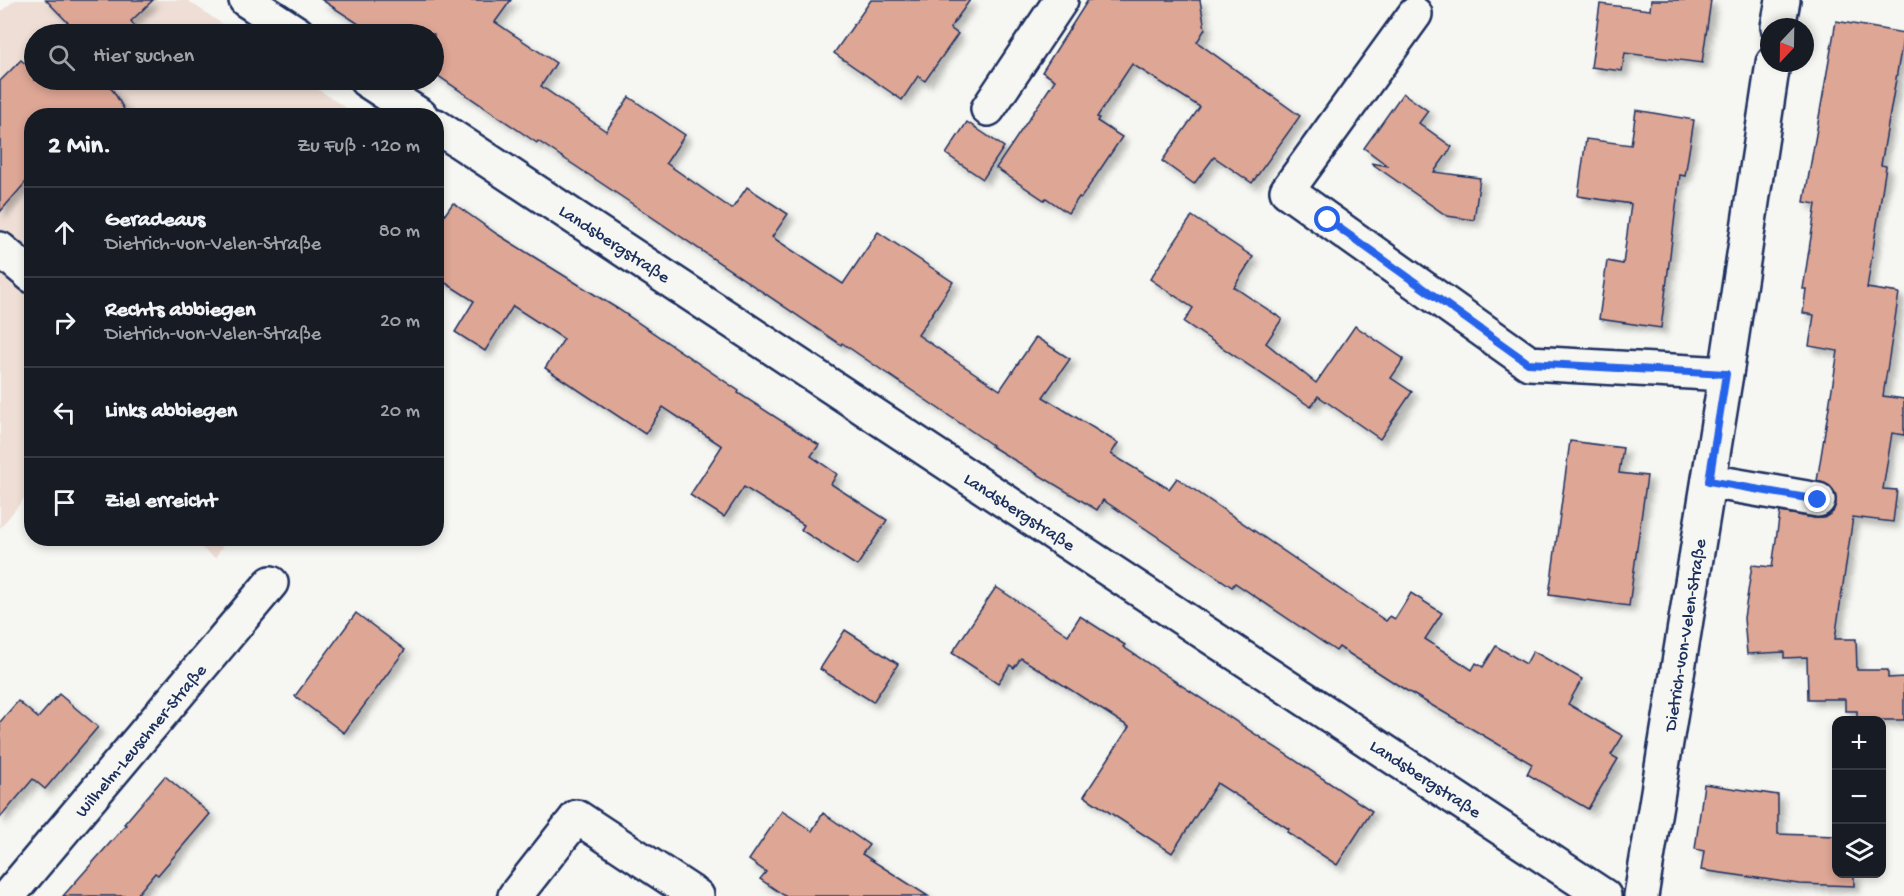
<!DOCTYPE html>
<html lang="de">
<head>
<meta charset="utf-8">
<style>
	:root { --surface:#171b24; --page:#242831; --text:#f1f3f6; --muted:#9ea1a6; --line:#363941 }
	body { margin:0; font-family:"Gochi Hand",sans-serif; background:var(--page); color:var(--text) }
	.controls { position:absolute; right:18px; bottom:18px; display:grid; overflow:hidden; border-radius:12px; box-shadow:0 3px 9px #0003 }
	.controls button { width:54px; height:54px; display:grid; place-items:center; padding:0; border:0; border-bottom:2px solid var(--line); background:var(--surface); color:var(--text); font:30px sans-serif }
	.compass { position:absolute; left:1760px; top:18px; width:54px; height:54px; border-radius:50%; background:var(--surface); box-shadow:0 3px 9px #0003; rotate:202deg }
	.stop { position:absolute; width:18px; height:18px; margin:-14px; border:4px solid #2563eb; border-radius:50%; background:#fff }
	.stop.end { background:#2563eb; border-color:#fff; box-shadow:0 2px 6px #0008 }
	.list { margin:0; padding:0; list-style:none }
	h2 { display:flex; justify-content:space-between; align-items:center; height:78px; margin:0; padding:0 24px; font-size:26px }
	h2 small { font-size:20px; font-weight:400; color:var(--muted) }
	.list li { display:grid; grid-template-columns:39px 1fr auto; gap:18px; align-items:center; box-sizing:border-box; height:90px; padding:0 24px; border-top:2px solid var(--line) }
	.list b { display:block; font-size:22px; white-space:nowrap }
	.list p { margin:0; font-size:20px; white-space:nowrap; color:var(--muted) }
	.list em { font-size:20px; font-style:normal; color:var(--muted) }
	.icon { flex:none; width:33px; height:33px; fill:none; stroke:currentColor; stroke-width:2; stroke-linecap:round; stroke-linejoin:round }
	.map { position:relative; flex:none; width:1904px; height:896px; overflow:hidden }
	.search { position:absolute; background:var(--surface); box-shadow:0 3px 9px #0003; left:24px; top:24px; width:420px; height:66px; display:flex; align-items:center; gap:15px; box-sizing:border-box; padding:0 21px; border-radius:33px; color:var(--muted); font-size:22px }
	.panel { position:absolute; background:var(--surface); box-shadow:0 3px 9px #0003; left:24px; top:108px; width:420px; height:438px; border-radius:24px }
	.map>svg:first-child { display:block }
	.built { fill:#eeded6 }
	.building { fill:#dda695; stroke:#1b2f5e; stroke-width:1.5; filter:url(#shadow) }
	.lines { fill:none; stroke-linecap:round; stroke-linejoin:round }
	.minor-casing { stroke:#1b2f5e; stroke-width:38 }
	.minor { stroke:#f6f6f2; stroke-width:33 }
	.route { stroke:#2563eb; stroke-width:8 }
	.labels { text-anchor:middle; stroke-width:6; stroke-linejoin:round; paint-order:stroke }
	.street-label { font-size:18px; fill:#1b2f5e; stroke:#f6f6f2 }
</style>
</head>
<body>
<div class="map">
<svg width="1904" height="896" viewBox="0 0 1904 896">
	<defs>
		<filter id="shadow"><feDropShadow dx="5.5" dy="5.5" stdDeviation="3" flood-color="#0004"/></filter>
	</defs>
	<rect width="100%" height="100%" fill="#f6f6f2"/>
	<filter id="ink" filterUnits="userSpaceOnUse"><feTurbulence type="fractalNoise" baseFrequency=".0167" numOctaves="2"/><feDisplacementMap in="SourceGraphic" scale="12" xChannelSelector="R" yChannelSelector="G"/><feConvolveMatrix kernelMatrix="1 2 1 2 8 2 1 2 1" color-interpolation-filters="sRGB"/></filter>
	<g filter="url(#ink)">
		<g class="built">
			<path d="M15,0H187L237,34H34V80H304L355,114L32,116L31,490L0,528V12Z"/>
			<path d="M189,539H227L215,558Z"/>
		</g>
		<g class="building">
			<path d="M46,0H153L131,21L140,34H79Z"/>
			<path d="M322,0H511L495,22L556,63L541,86L606,131L629,97L685,135L666,163L732,209L747,187L788,214L772,237L843,284L878,232L953,282L918,335L1000,390L1036,337L1070,359L1043,397L1118,443L1111,454L1169,489L1177,478L1386,621L1390,616L1395,619L1411,593L1442,613L1425,639L1472,670L1476,663L1483,667L1496,646L1526,664L1533,651L1582,679L1568,704L1623,736L1611,755L1618,759L1588,809L1527,774L1532,764L1404,689L1339,647L1336,651L1235,583L1232,587L1103,500L1097,510L991,446L992,445L842,343L841,345L631,203L538,141L537,143L434,73V34H374Z"/>
			<path d="M871,0H970L950,28L958,34L925,81L918,76L902,100L834,53Z"/>
			<path d="M1088,0H1200L1205,29L1197,42L1300,116L1252,183L1214,157L1194,184L1162,161L1200,107L1132,64L1097,117L1099,118L1097,121L1122,137L1081,198L1079,197L1068,213L1046,198L1044,200L996,168L1055,80L1042,72Z"/>
			<path d="M1651,0H1711L1702,63L1625,53L1622,71L1591,67L1600,4L1650,10Z"/>
			<path d="M1836,21L1904,33L1881,165L1886,166L1867,288L1899,293L1883,396L1904,399V435L1892,433L1883,489L1897,490L1893,522L1853,517L1835,639H1856L1857,670H1888V678L1904,677V720H1857V711H1845V699H1808L1807,657L1784,658V652L1747,654L1744,618L1752,565L1772,567L1780,512L1815,518H1824L1833,512L1836,503L1835,493L1830,486L1817,481L1838,351L1809,346L1814,315L1803,313L1806,289H1803L1816,204L1804,202Z"/>
			<path d="M21,60L34,71V80H104L114,92L128,116H32V175L0,212V81Z"/>
			<path d="M1403,93L1428,111L1419,123L1452,147L1434,172L1480,178L1474,220L1447,216L1371,163L1388,166L1364,148Z"/>
			<path d="M1636,110L1694,120L1685,176L1680,175L1661,328L1599,319L1607,261L1623,264L1631,204L1578,196L1586,139L1631,145Z"/>
			<path d="M967,122L1004,147L983,179L946,154Z"/>
			<path d="M453,203L497,234L618,309L739,391L738,393L819,445L811,456L837,474L831,484L887,520L857,566L801,530L804,525L744,487L724,517L690,495L722,446L663,407L645,434L545,368L564,339L513,306L485,351L455,332L474,301L436,277V227Z"/>
			<path d="M1192,216L1253,257L1234,287L1282,319L1266,343L1316,383L1355,326L1404,359L1391,378L1412,392L1380,439L1318,396L1311,407L1184,322L1193,308L1150,279Z"/>
			<path d="M1570,441L1623,448L1619,473L1647,476L1629,606L1549,595Z"/>
			<path d="M996,587L1068,635L1080,616L1125,645L1123,647L1372,811L1337,865L1287,832L1289,829L1217,783L1172,853L1084,796L1129,727L1021,658L1014,668L1010,665L998,683L952,653Z"/>
			<path d="M356,613L405,650L344,733L295,696Z"/>
			<path d="M845,630L898,664L873,702L820,669Z"/>
			<path d="M59,694L98,727L45,789L33,779L0,818V722L18,701L38,718Z"/>
			<path d="M165,776L210,814L158,875L155,873L136,896H63L126,825L124,824Z"/>
			<path d="M1704,784L1778,795V834L1836,836V873H1854V886L1799,884L1701,870L1704,851L1695,849Z"/>
			<path d="M782,811L812,831L823,813L869,845L862,854L928,896H785L760,879L766,872L749,860Z"/>
		</g>
		<g class="lines">
			<defs>
				<g id="minor">
					<path d="M246,0L298,34"/>
					<path d="M1415,14L1287,191L1529,363L1726,374"/>
					<path d="M1778,27L1783,0"/>
					<path d="M366,80L421,116"/>
					<path d="M988,109L1061,0"/>
					<path d="M436,126L1604,896"/>
					<path d="M0,249L32,276"/>
					<path d="M1709,481L1818,500"/>
					<path d="M8,896L271,583"/>
					<path d="M515,896L577,817L697,896"/>
					<path d="M1641,896L1726,374L1773,63"/>
				</g>
			</defs>
			<use href="#minor" class="minor-casing"/>
			<use href="#minor" class="minor"/>
		</g>
	</g>
	<g class="lines" filter="url(#ink)">
		<path class="route" d="M1328,220L1528,363L1726,374L1709,481L1818,500"/>
	</g>
	<g class="labels">
		<g class="street-label">
			<text transform="translate(615 243) rotate(33)" y="6">Landsbergstraße</text>
			<text transform="translate(1020 511) rotate(33)" y="6">Landsbergstraße</text>
			<text transform="translate(1684 635) rotate(-81)" y="6">Dietrich-von-Velen-Straße</text>
			<text transform="translate(140 740) rotate(-50)" y="6">Wilhelm-Leuschner-Straße</text>
			<text transform="translate(1426 778) rotate(33)" y="6">Landsbergstraße</text>
		</g>
	</g>
</svg>
<div class="controls">
<button>+</button>
<button>−</button>
<button><svg class="icon" aria-label="layers" viewBox="0 0 24 24"><path d="M12 4l9 5-9 5-9-5zM3 14l9 5 9-5"/></svg></button>
</div>
<svg class="compass" viewBox="-18 -18 36 36"><path d="M0-13l5 13h-10z" fill="#e53935"/><path d="M0 13l5-13h-10z" fill="#9ea1a6"/></svg>
<div class="stop" style="left:1328px;top:220px"></div>
<div class="stop end" style="left:1818px;top:500px"></div>
<div class="search"><svg class="icon" aria-label="search" viewBox="0 0 24 24"><circle cx="10" cy="10" r="6"/><path d="M15 15l6 6"/></svg>Hier suchen</div>
<section class="panel">
<h2>2 Min.<small>Zu Fuß · 120 m</small></h2>
<ul class="list">
<li><svg class="icon" aria-label="ahead" viewBox="0 0 24 24"><path d="M12 20V5M6 11l6-6 6 6"/></svg><div><b>Geradeaus</b><p>Dietrich-von-Velen-Straße</p></div><em>80 m</em></li>
<li><svg class="icon" aria-label="right" viewBox="0 0 24 24"><path d="M7 20v-9h11M14 6l5 5-5 5"/></svg><div><b>Rechts abbiegen</b><p>Dietrich-von-Velen-Straße</p></div><em>20 m</em></li>
<li><svg class="icon" aria-label="left" viewBox="0 0 24 24"><path d="M17 20v-9H6M10 6l-5 5 5 5"/></svg><div><b>Links abbiegen</b></div><em>20 m</em></li>
<li><svg class="icon" aria-label="arrive" viewBox="0 0 24 24"><path d="M6 21V4h12l-3 4 3 4H6"/></svg><div><b>Ziel erreicht</b></div></li>
</ul>
</section>
</div>
</body>
</html>
